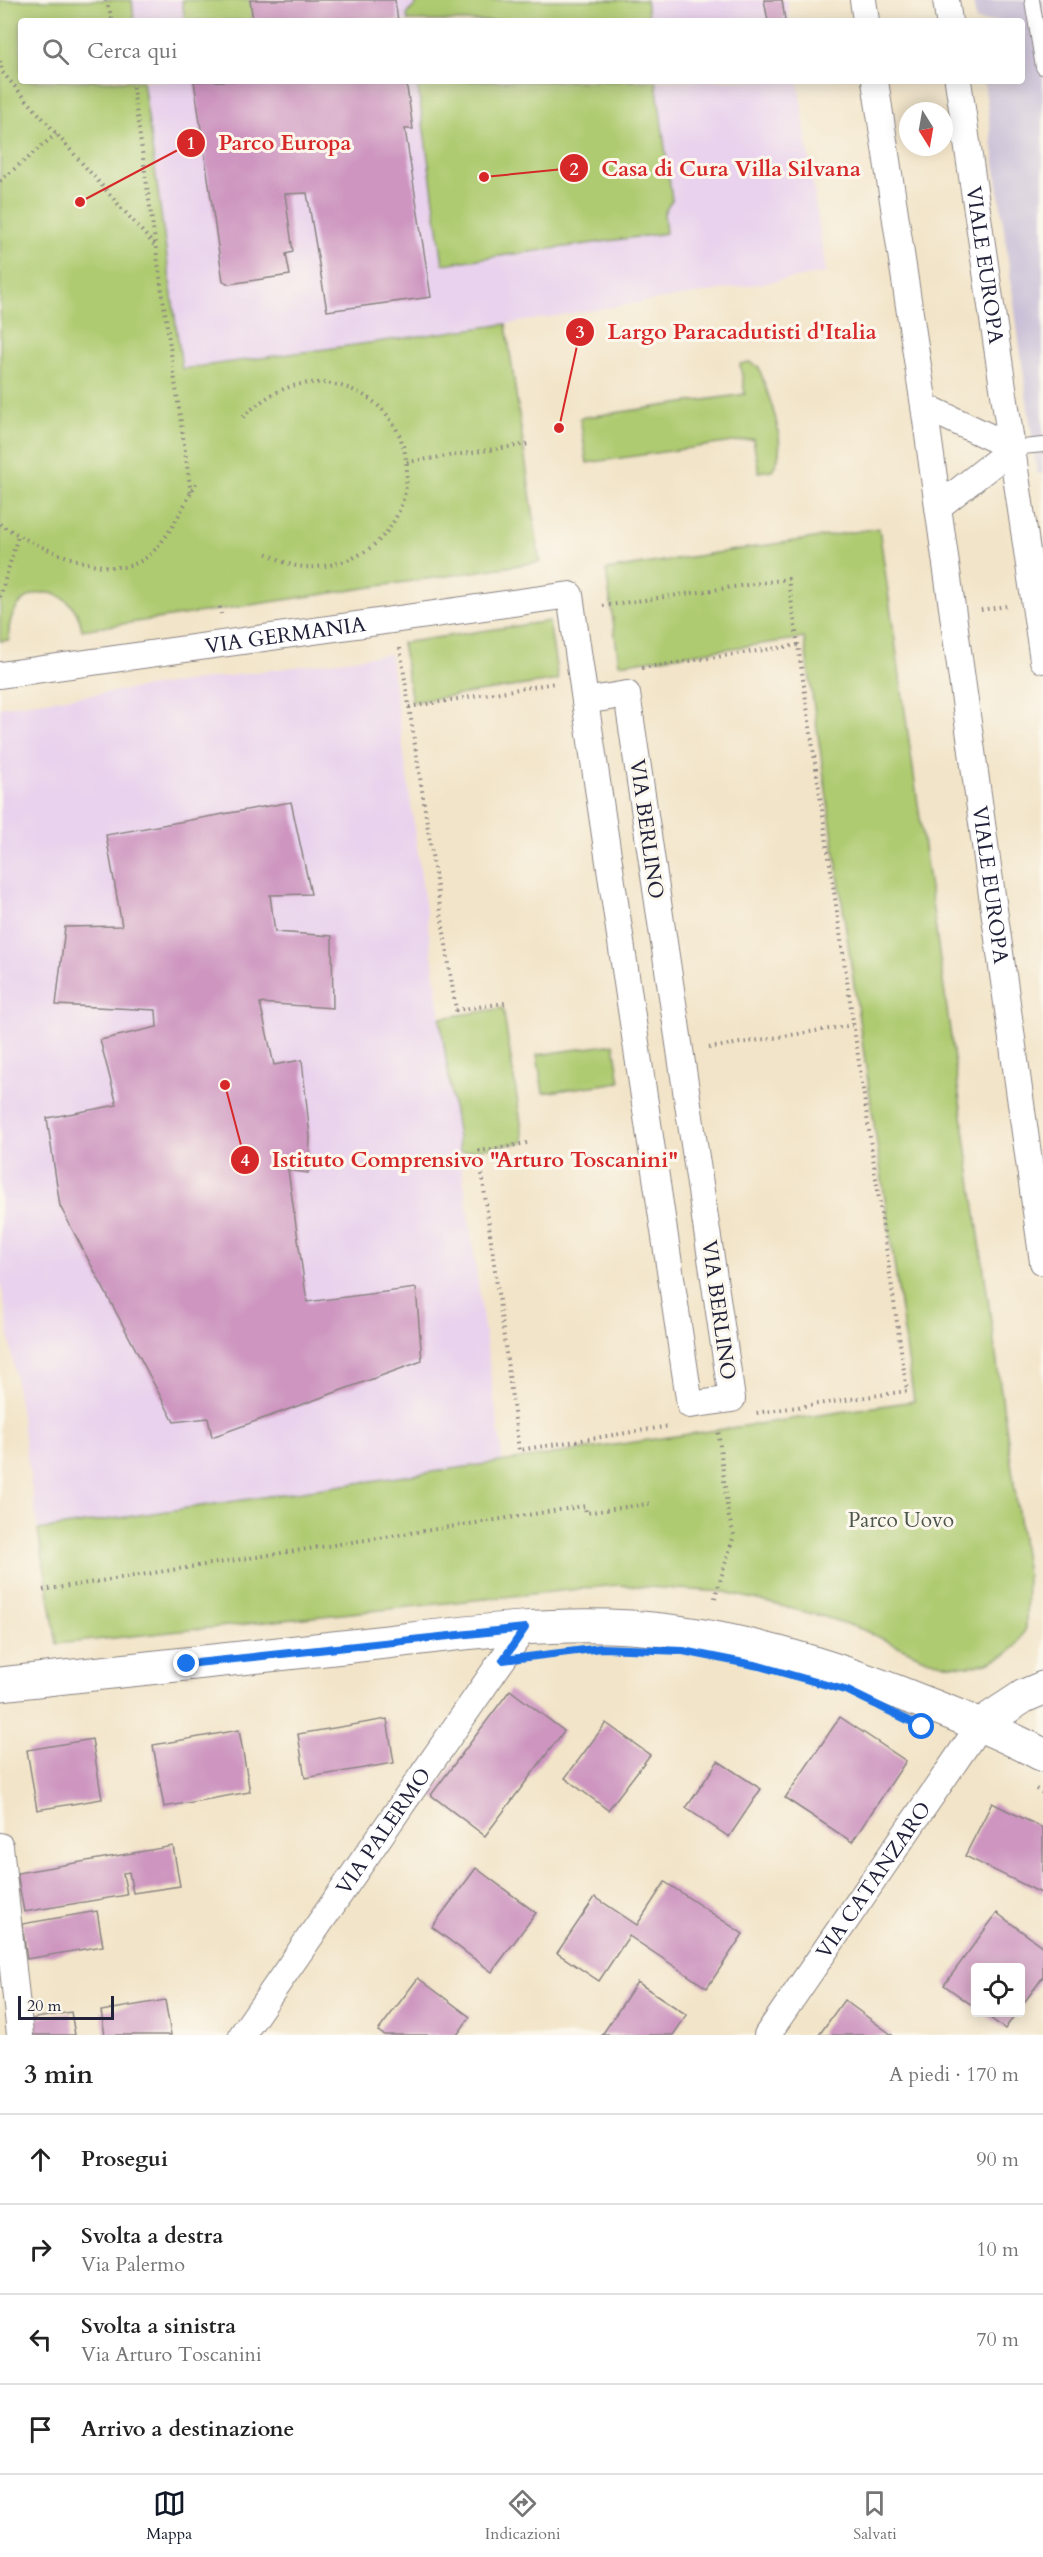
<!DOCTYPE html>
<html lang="it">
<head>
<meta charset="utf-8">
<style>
	:root { --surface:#fff; --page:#f2f2f2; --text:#222; --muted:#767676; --line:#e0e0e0; --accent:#111827 }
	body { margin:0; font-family:Cardo,serif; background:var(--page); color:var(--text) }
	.controls { position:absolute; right:18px; bottom:18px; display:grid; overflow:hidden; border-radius:6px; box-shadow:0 3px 15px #0003 }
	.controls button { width:54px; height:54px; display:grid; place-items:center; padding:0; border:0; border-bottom:2px solid var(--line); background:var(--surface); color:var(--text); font:30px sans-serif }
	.compass { position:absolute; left:899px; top:102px; width:54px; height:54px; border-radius:50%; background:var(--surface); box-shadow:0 3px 15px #0003; rotate:169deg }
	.scale { position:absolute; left:18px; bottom:15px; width:96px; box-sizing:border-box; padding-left:6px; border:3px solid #22223b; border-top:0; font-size:16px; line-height:21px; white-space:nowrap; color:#22223b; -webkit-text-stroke:4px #fbf7ec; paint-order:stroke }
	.stop { position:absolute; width:18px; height:18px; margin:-14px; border:4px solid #1a73e8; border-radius:50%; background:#fff }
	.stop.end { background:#1a73e8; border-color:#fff; box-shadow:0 2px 6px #0008 }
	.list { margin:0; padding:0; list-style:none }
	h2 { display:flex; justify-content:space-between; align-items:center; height:78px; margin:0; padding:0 24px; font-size:26px }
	h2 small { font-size:20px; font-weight:400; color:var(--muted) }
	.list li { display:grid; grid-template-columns:39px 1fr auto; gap:18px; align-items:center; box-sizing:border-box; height:90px; padding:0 24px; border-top:2px solid var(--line) }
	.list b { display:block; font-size:22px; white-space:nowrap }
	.list p { margin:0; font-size:20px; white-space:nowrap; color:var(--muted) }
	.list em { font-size:20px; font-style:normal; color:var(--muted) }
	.icon { flex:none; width:33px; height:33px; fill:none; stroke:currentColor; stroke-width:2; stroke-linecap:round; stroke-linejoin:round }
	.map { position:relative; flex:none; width:1043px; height:2035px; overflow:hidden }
	.search { position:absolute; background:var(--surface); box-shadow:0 3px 15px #0003; left:18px; right:18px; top:18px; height:66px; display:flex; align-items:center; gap:15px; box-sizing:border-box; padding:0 21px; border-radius:6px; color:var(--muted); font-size:22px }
	.sheet { height:438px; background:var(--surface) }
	nav { display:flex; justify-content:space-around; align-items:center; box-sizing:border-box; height:84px; border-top:2px solid var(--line); background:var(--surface); font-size:16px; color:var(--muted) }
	nav a { display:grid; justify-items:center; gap:3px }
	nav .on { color:var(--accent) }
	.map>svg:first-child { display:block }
	.built { fill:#e9d2ed }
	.industrial { fill:#c9bfd7 }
	.green { fill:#afcb71; stroke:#687656; stroke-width:1.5 }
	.building { fill:#cd95c0 }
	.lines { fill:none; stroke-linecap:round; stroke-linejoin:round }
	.lane-casing { stroke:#8a8382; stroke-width:16 }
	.street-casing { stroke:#8a8382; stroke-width:28 }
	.secondary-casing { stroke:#8a8382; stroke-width:35 }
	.path { stroke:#8a8382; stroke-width:4; stroke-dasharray:1.5 4.5; stroke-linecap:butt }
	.lane { stroke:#fff; stroke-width:14 }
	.street { stroke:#fff; stroke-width:26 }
	.secondary { stroke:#fff; stroke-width:33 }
	.route { stroke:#1a73e8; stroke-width:8 }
	.labels { text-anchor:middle; stroke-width:6; stroke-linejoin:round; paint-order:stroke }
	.street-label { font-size:21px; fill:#22223b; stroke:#fbf7ec }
	.park-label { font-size:21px; fill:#4c554b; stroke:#fbf7ec }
	.leader { fill:none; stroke:#d62828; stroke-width:2 }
	.callout-dot { fill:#d62828; stroke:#fbf7ec; stroke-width:2 }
	.mark-label { font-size:18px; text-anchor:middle; font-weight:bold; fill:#fff }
	.callout-label { font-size:22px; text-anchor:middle; font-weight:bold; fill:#d62828; stroke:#fbf7ec; stroke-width:6; stroke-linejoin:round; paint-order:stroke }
</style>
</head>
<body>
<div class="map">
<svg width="1043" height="2035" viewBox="0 0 1043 2035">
	<rect width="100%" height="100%" fill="#fbf7ec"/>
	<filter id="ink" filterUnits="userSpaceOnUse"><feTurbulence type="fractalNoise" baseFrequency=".0167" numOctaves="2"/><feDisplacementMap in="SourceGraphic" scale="12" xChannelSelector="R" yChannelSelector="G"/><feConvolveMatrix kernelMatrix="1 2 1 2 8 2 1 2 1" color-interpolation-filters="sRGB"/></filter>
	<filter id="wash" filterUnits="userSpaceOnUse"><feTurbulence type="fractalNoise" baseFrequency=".008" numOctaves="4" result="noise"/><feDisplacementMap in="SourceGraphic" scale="24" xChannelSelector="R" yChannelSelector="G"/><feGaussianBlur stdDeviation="1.35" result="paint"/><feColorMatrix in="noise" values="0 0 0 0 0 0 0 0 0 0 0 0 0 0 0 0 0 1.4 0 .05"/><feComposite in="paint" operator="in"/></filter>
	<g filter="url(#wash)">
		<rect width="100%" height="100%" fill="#f2e4c8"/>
		<g class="built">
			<path d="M132,0H787L790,21H134Z"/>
			<path d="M143,81H798L826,273L506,324L182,369Z"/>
			<path d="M390,654L503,1462L38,1530L0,1275V707Z"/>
		</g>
		<path class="industrial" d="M973,0H1043V473L1037,474L984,81H1022V21H976Z"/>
		<g class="green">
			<path d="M0,0H132L134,21H21V81H143L182,369L506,324L540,562L82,630C74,576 5,582 9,640L0,641Z"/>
			<path d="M182,0H250L253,21H185Z"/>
			<path d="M420,0H646L649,21H408L407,14Z"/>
			<path d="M417,81H656L672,200L664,213L666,233L443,264Z"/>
			<path d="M749,362L759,367C767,395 792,446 772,470L759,472L753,439L587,463L580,418L745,394L740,364Z"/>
			<path d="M879,528L1027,1575L1026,1628L1017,1645L1007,1654L988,1663L969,1666L950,1665L926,1659L861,1629L825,1617L725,1592L616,1585L57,1644L38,1530L914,1401L804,638L619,664L606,570Z"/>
			<path d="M549,621L558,680L412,702L402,643Z"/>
			<path d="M503,1008L524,1142L460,1152L440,1018Z"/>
			<path d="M614,1044L620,1082L543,1093L537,1055Z"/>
		</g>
		<g id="blocks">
			<g class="building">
				<path d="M250,0H395L398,21H253Z"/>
				<path d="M764,0H782L785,20L768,21Z"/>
				<path d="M194,81H406L413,129H405L431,297L327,311L307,193L285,194L293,252L286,254L290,275L229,284L223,281Z"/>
				<path d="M291,802L311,894L270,895L275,932L332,936L333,1008L260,1003L274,1065L302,1060L310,1137L308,1173L288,1170L307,1302L416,1288L422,1361L212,1437L208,1418L174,1422L60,1206L47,1118L117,1105L100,1040L157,1027L156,1010L56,1005L65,927L122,926L106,835Z"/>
				<path d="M510,1690L564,1731L485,1836L431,1795Z"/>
				<path d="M840,1717L906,1761L852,1842L785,1798Z"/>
				<path d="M387,1719L394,1763L305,1778L298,1734Z"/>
				<path d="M606,1723L650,1755L608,1810L565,1778Z"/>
				<path d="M239,1730L250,1792L164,1807L153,1745Z"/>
				<path d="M92,1739L102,1799L37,1810L27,1750Z"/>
				<path d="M718,1761L761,1789L729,1837L686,1808Z"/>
				<path d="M992,1803L1043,1828V1894L965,1856Z"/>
				<path d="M173,1846L180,1886L133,1893L129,1872L123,1873L127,1895L24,1912L17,1873Z"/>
				<path d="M476,1868L536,1913L492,1972L432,1927Z"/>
				<path d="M665,1882L743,1934L707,1988L629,1936L599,1981L557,1953L595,1897L637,1925Z"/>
				<path d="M97,1911L103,1946L27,1959L22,1924Z"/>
				<path d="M997,1913L1043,1947V1977L1020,2008V1968H976V2008L944,1985Z"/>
				<path d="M418,1978L470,2017L457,2035H384L378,2031Z"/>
				<path d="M637,1982L687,2015L673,2035H602Z"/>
				<path d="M165,2000L171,2035H105L101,2011Z"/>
				<path d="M844,2000L892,2035H819Z"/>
				<path d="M71,2012L75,2035H32L30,2019Z"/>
				<path d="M982,2012H1017L1005,2029Z"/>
			</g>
		</g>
	</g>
	<g filter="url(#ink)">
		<use href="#blocks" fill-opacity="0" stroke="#8a8382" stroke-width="1.5"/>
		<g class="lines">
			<defs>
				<g id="lane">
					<path d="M1032,0L1043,67"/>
					<path d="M1013,448L1043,445"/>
				</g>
				<g id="street">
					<path d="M863,0L866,21"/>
					<path d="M946,0L949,21"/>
					<path id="s1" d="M875,81L924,406L1043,1262"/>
					<path id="s2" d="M958,81L1043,660"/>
					<path d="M924,406L1013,448L938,507"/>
					<path id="s3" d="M0,675L570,595L585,701"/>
					<path d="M627,694L732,1399L690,1405L585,701Z"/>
					<path d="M0,1846L20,2035"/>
					<path id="s4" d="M242,2035L525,1627"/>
					<path id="s5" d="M767,2035L980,1725"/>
				</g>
				<g id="secondary">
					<path d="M0,1684C117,1671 235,1659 352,1646C444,1636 537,1621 630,1627C731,1634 827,1664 920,1701C962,1717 1004,1734 1043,1755"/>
					<path d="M980,1725L1024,1696L1043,1688"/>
				</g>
			</defs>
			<use href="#lane" class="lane-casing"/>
			<use href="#street" class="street-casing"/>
			<use href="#secondary" class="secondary-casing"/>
			<g class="path">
				<path d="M106,0L113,21"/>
				<path d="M0,61L2,72L155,246"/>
				<path d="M132,81L191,493"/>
				<path d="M0,181L56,134"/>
				<path d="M243,417C270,391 299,377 337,385C431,406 429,539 338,563C324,567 307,569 293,565C283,563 273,556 264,552"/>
				<path d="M407,462L529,444"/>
				<path d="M0,524C30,544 85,569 122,567C130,567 140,562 147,557C167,542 184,505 196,483"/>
				<path d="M0,597L18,536"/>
				<path d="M603,606L788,579L798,645"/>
				<path d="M220,607L221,614"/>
				<path d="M981,610L1006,606"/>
				<path d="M400,648L456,1010L505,1003"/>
				<path d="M642,668L798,645L907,1391L756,1413"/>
				<path d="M409,707L555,683"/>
				<path d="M709,1048L854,1025"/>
				<path d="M527,1143L479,1151L519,1450L670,1426"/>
				<path d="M43,1590L585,1506L586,1513L653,1503"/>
				<path d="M715,1598L734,1535L728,1514L718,1429"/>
				<path d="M1036,1789L1043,1793"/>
			</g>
			<use href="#lane" class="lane"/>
			<use href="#street" class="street"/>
			<use href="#secondary" class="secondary"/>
		</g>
	</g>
	<g class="lines" filter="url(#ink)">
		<path class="route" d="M187,1664L525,1628L503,1660L601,1648L683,1651L759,1666L848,1691L922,1727"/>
	</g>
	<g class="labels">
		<g class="street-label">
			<text dy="7" stroke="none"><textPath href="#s2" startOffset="186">VIALE EUROPA</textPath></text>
			<text dy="7" stroke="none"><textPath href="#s3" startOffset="288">VIA GERMANIA</textPath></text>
			<text transform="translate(647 829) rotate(82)" y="7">VIA BERLINO</text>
			<text dy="7" stroke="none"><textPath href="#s1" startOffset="812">VIALE EUROPA</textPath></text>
			<text transform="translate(719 1310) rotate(82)" y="7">VIA BERLINO</text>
			<text dy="7" stroke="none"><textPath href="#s4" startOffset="248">VIA PALERMO</textPath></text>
			<text dy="7" stroke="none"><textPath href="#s5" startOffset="188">VIA CATANZARO</textPath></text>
		</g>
		<g class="park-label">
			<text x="901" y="1527">Parco Uovo</text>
		</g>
	</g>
	<path class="leader" d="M80 202L191 143M484 177L574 168M559 428L580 332M225 1085L245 1160"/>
	<g class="callout-dot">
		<circle cx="80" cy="202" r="6"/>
		<circle cx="484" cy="177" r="6"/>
		<circle cx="559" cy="428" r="6"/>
		<circle cx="225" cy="1085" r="6"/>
		<circle cx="191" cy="143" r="15"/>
		<circle cx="574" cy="168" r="15"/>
		<circle cx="580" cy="332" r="15"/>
		<circle cx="245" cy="1160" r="15"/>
	</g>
	<g class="mark-label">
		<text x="191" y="149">1</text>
		<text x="574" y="175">2</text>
		<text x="580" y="338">3</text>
		<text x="245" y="1166">4</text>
	</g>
	<g class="callout-label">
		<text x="285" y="150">Parco Europa</text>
		<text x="731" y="176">Casa di Cura Villa Silvana</text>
		<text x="742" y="339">Largo Paracadutisti d'Italia</text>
		<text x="475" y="1167">Istituto Comprensivo "Arturo Toscanini"</text>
	</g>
</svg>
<div class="controls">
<button><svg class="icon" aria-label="locate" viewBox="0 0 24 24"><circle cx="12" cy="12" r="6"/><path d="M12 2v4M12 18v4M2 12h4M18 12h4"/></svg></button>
</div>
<svg class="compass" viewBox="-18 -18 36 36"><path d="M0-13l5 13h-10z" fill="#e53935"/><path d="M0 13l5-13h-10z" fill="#767676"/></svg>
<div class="scale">20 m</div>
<div class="stop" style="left:922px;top:1727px"></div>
<div class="stop end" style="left:187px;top:1664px"></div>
<div class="search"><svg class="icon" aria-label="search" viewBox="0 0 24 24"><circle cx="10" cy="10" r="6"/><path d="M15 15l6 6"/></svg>Cerca qui</div>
</div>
<section class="sheet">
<h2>3 min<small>A piedi · 170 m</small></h2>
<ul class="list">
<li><svg class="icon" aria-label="ahead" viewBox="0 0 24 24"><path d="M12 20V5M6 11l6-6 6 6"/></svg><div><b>Prosegui</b></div><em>90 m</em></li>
<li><svg class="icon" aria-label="right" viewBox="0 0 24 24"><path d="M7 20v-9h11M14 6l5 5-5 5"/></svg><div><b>Svolta a destra</b><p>Via Palermo</p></div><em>10 m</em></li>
<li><svg class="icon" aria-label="left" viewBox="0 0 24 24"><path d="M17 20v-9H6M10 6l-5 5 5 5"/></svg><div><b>Svolta a sinistra</b><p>Via Arturo Toscanini</p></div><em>70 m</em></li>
<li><svg class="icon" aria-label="arrive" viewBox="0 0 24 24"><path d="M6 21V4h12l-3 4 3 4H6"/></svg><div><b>Arrivo a destinazione</b></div></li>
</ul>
</section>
<nav>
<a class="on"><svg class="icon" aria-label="map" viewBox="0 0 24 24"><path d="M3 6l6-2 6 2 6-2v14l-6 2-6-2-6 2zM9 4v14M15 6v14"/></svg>Mappa</a>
<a><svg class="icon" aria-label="directions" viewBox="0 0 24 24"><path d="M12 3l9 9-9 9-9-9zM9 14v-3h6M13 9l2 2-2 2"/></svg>Indicazioni</a>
<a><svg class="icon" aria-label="saved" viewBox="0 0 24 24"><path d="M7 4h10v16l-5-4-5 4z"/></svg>Salvati</a>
</nav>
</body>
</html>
